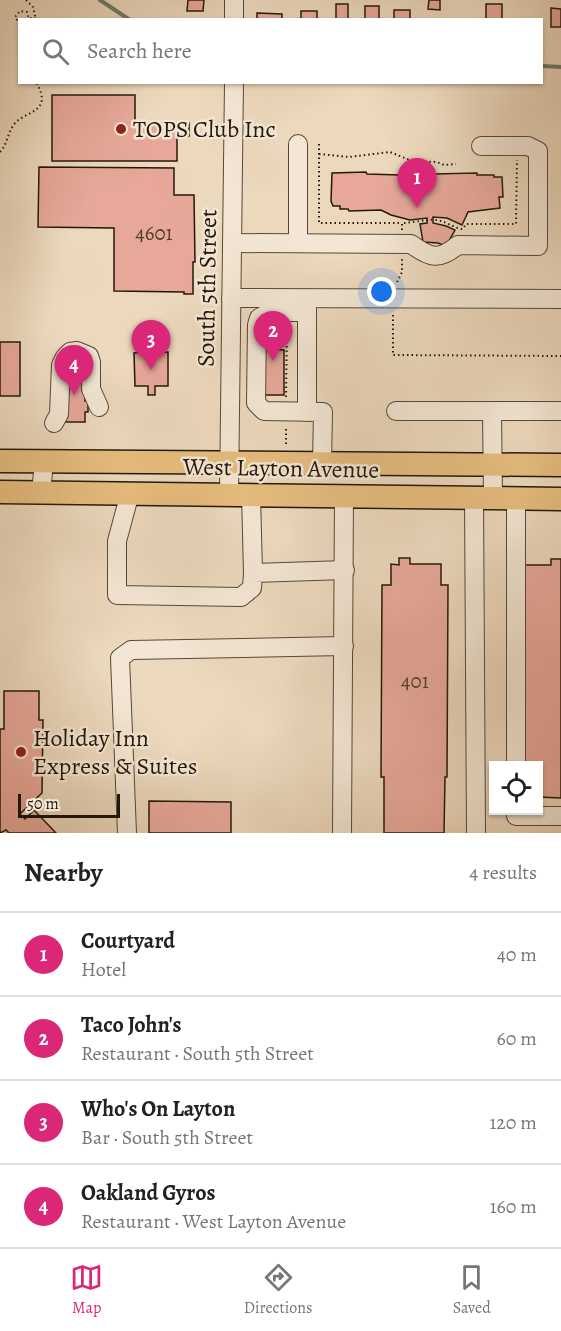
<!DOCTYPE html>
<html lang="en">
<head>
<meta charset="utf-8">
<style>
	:root { --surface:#fff; --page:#f2f2f2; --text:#222; --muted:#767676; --line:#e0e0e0; --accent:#db2777 }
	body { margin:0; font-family:Alegreya,serif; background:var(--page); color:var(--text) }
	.controls { position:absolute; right:18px; bottom:18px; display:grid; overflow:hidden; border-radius:0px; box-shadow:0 2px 4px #0004 }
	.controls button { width:54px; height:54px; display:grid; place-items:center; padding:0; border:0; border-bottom:2px solid var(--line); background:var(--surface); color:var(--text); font:30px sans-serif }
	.scale { position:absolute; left:18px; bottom:15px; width:102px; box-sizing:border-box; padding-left:6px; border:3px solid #24180b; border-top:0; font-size:16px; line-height:21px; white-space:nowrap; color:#24180b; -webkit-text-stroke:4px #f3e6d4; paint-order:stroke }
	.you { position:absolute; left:382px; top:292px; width:21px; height:21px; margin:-15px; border:4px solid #fff; border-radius:50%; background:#1a73e8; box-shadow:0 0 0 9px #1a73e833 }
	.badge { display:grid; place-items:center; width:39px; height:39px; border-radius:50%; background:var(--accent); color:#fff; font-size:20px; font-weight:700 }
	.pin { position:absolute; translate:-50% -50px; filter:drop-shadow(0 2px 3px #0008) }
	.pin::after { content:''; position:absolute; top:32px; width:21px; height:18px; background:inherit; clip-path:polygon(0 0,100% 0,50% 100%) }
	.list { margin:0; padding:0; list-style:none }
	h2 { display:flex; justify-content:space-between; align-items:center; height:78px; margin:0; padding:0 24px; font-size:26px }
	h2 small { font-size:20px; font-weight:400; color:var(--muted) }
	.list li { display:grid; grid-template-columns:39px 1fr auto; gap:18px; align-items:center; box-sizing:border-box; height:84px; padding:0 24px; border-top:2px solid var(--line) }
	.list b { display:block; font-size:22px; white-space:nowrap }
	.list p { margin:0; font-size:20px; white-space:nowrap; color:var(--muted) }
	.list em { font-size:20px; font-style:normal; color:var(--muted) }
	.icon { flex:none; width:33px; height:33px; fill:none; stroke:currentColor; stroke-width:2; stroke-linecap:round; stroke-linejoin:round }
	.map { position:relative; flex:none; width:561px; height:833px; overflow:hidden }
	.search { position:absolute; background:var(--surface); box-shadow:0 2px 4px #0004; left:18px; right:18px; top:18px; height:66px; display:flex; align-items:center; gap:15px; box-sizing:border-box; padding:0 21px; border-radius:0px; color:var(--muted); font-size:22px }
	.sheet { height:414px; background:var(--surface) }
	nav { display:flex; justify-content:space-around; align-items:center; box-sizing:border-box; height:84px; border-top:2px solid var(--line); background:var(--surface); font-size:16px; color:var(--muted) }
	nav a { display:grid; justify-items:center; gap:3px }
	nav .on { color:var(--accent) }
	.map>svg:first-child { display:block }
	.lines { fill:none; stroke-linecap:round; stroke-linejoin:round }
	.stream { stroke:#6b7a6b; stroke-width:4 }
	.building { fill:#e7a89a; stroke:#24180b; stroke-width:1.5 }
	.minor-casing { stroke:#564838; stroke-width:20 }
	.major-casing { stroke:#24180b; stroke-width:25 }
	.path { stroke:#24180b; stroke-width:2; stroke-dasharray:1.5 3; stroke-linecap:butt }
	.minor { stroke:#f3e6d4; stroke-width:18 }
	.major { stroke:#e6bc7e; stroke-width:22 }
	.poi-dot { fill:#8f2418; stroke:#f3e6d4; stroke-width:2 }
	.labels { text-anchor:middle; stroke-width:5; stroke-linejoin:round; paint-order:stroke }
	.number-label { font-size:21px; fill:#553c2f }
	.poi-label { font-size:24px; fill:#24180b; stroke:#f3e6d4; text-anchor:start }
	.street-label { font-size:24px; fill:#24180b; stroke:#f3e6d4 }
</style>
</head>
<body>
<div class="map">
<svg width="561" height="833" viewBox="0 0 561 833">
	<rect width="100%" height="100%" fill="#ecd8bd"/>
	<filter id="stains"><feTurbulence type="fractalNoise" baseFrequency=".00333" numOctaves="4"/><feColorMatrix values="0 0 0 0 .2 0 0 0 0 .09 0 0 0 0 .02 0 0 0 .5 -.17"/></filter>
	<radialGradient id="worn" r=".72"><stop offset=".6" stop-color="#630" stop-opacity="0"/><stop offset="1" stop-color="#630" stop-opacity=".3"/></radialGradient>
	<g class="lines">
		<g class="stream">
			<path d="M100,0L130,20"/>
			<path d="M542,66L561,67"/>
		</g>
	</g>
	<g class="building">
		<path d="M188,0H204L203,11H187Z"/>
		<path d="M429,0H440V10L428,9Z"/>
		<rect x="336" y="4" width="12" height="15"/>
		<rect x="486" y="4" width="16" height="16"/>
		<rect x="365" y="6" width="14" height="14"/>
		<path d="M551,8L561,9V27H551Z"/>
		<rect x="394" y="10" width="16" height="10"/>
		<rect x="301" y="11" width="16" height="9"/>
		<path d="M257,13L282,14V20H257Z"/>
		<path d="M52,95H135V123H189V136H177V161H52Z"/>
		<path d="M39,167L174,168V195H194L195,262H193V294H184V292L114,291V228L38,227Z"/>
		<path d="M417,170H434V174L477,173V175H494V177H502L503,197H499L500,208L468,212L462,225L447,218L433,217V223L446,226L455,230L446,246L438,243L423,242L420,224L427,223V218L410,220L391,215L381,210L349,211L348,209H340V206H333L331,201L332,173L366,172L367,174L400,175V172H417Z"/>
		<rect x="0" y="342" width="20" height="54"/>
		<path d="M262,349L284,350V395H265Z"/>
		<path d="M168,352V386H155V395H148V386H135L134,353Z"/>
		<path d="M64,374H85V401H88V412H85V422H65Z"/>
		<path d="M399,558H410V564H441V585H448L447,777H445L444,833H384V777H381L382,585H391V564L399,565Z"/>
		<path d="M551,559H561V798L538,797V766H521L523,565H551Z"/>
		<path d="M4,691H39V720H43L42,793L20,814L25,819L34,810L56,833H9L6,830L0,833V729H4Z"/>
		<path d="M149,801L231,802V833H149Z"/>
	</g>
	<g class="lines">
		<defs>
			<g id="minor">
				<path d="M234,0V20"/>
				<path d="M232,243L411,244C430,258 439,261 458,245L538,246V151L528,146H481"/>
				<path d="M298,243V144"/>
				<path d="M231,298L561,299"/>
				<path d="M307,312H270L259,318L257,325L256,403L264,411L323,412L322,464"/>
				<path d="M396,411H561"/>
				<path d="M492,411L493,498"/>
				<path d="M307,412V302"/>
				<path d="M54,423L59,414L61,365L65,357L70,352L77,351L89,356L91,362V389L99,407"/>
				<path d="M41,492L44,462"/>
				<path d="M130,493L117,541V595L241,597L252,588L253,573L345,570"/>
				<path d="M229,494L234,82"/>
				<path d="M251,494L253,573"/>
				<path d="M474,497L476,833"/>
				<path d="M516,766V499"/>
				<path d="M516,816H561"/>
				<path d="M127,833L120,658L131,650L344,646"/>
				<path d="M342,833L344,496"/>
			</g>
			<g id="major">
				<path d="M0,461L561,465"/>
				<path d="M0,492L561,499"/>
			</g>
		</defs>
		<use href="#minor" class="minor-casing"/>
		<use href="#major" class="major-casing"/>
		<g class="path">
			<path d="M26,0L33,7L36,20"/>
			<path d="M30,18L51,20"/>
			<path d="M20,24L15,17L20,11L27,12L29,20"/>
			<path d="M20,57V66"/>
			<path d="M319,144V223H402"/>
			<path d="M0,152C7,145 7,135 13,126C22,110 55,115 36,82"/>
			<path d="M319,154L349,157L390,152L412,161L437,162L444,165L456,164"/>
			<path d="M402,230V223C413,223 425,219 436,220C446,221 453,228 463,229L466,224H516L517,160"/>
			<path d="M397,282L402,272V259"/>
			<path d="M393,315V355L561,356"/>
			<path d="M286,397L287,328"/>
			<path d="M286,444V427"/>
		</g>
		<use href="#minor" class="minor"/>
		<use href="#major" class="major"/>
	</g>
	<g class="poi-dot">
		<circle cx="121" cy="129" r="6"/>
		<circle cx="21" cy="752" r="6"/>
	</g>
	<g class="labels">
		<g class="number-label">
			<text x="154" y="240">4601</text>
			<text x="415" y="688">401</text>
		</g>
		<g class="poi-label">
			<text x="133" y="137">TOPS Club Inc</text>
			<text x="33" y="746">Holiday Inn<tspan x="33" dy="28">Express &amp; Suites</tspan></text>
		</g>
		<g class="street-label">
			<text transform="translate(207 288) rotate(-89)" y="8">South 5th Street</text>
			<text transform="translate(281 468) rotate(1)" y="8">West Layton Avenue</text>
		</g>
	</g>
	<rect width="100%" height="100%" filter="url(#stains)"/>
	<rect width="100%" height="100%" fill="url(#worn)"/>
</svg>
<div class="controls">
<button><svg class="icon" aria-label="locate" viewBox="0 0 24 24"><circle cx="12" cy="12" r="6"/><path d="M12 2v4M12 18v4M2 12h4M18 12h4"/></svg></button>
</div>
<div class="scale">50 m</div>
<div class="you"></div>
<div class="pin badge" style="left:417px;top:208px">1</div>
<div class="pin badge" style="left:273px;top:361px">2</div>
<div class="pin badge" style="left:151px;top:370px">3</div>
<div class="pin badge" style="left:74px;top:395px">4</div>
<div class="search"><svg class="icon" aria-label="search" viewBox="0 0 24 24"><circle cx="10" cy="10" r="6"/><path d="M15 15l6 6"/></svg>Search here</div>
</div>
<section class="sheet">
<h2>Nearby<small>4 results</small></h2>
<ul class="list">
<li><span class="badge">1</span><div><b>Courtyard</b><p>Hotel</p></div><em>40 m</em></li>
<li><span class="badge">2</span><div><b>Taco John's</b><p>Restaurant · South 5th Street</p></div><em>60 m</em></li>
<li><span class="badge">3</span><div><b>Who's On Layton</b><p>Bar · South 5th Street</p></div><em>120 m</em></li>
<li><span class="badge">4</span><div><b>Oakland Gyros</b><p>Restaurant · West Layton Avenue</p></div><em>160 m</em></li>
</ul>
</section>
<nav>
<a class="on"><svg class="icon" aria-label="map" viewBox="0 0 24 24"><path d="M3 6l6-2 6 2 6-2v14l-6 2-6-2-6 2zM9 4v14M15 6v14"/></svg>Map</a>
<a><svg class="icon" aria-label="directions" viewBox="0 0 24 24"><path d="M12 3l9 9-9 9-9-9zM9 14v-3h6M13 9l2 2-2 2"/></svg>Directions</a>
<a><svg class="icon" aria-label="saved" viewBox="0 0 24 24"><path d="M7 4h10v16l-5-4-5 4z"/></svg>Saved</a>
</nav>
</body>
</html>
